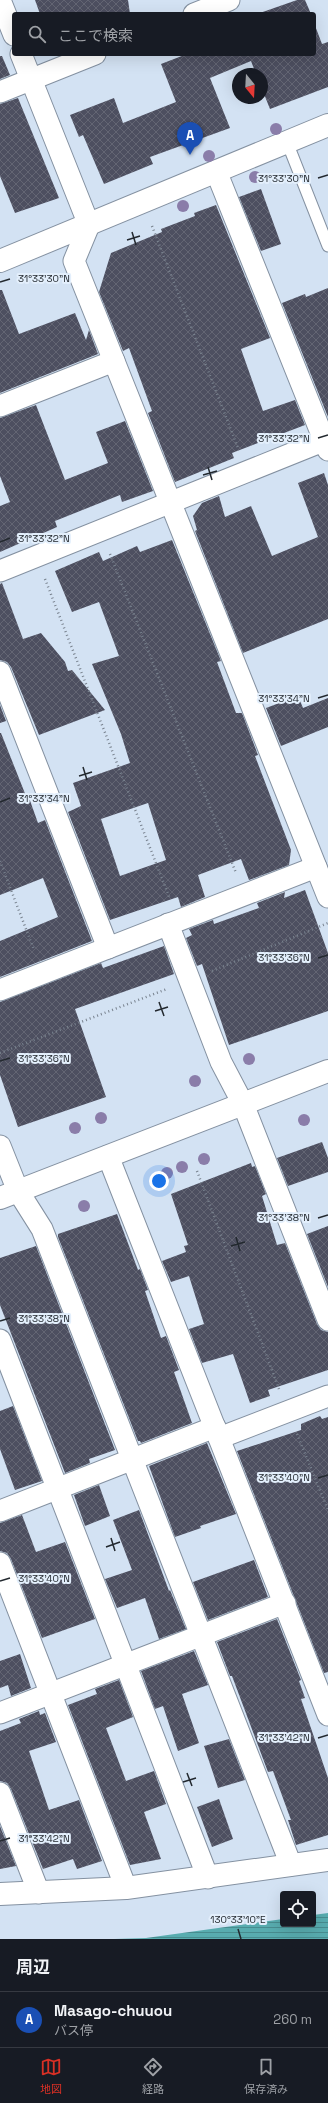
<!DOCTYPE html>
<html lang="ja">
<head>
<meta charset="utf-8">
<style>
	:root { --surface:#171b24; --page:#20242c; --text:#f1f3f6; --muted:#9ea1a6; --line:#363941; --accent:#d93025 }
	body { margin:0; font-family:"Space Grotesk","Noto Sans JP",sans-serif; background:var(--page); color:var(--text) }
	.controls { position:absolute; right:12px; bottom:12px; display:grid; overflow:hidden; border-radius:4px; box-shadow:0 4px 16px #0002 }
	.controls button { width:36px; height:36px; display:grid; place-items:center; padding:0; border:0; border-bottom:1px solid var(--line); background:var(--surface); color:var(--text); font:20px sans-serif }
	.compass { position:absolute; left:232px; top:68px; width:36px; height:36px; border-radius:50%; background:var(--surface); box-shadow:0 4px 16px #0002; rotate:162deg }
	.you { position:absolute; left:159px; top:1181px; width:14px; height:14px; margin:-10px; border:3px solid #fff; border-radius:50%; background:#1a73e8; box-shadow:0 0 0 6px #1a73e833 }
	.badge { display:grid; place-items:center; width:26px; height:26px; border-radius:50%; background:var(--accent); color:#fff; font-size:13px; font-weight:700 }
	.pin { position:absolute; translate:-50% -33px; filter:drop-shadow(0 1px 2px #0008) }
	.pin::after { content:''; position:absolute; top:21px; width:14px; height:12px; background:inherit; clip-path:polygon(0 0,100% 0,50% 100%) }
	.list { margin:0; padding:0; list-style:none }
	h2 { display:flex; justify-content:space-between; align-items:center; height:52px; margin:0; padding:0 16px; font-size:17px }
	h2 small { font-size:13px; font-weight:400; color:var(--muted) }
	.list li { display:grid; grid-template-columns:26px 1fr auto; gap:12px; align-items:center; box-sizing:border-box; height:56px; padding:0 16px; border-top:1px solid var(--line) }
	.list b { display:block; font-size:15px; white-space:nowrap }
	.list p { margin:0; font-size:13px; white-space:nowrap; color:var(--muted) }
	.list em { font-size:13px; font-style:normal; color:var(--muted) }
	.icon { flex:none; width:22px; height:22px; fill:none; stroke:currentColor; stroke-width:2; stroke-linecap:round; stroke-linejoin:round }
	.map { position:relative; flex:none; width:328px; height:1939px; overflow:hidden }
	.search { position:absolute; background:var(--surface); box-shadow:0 4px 16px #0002; left:12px; right:12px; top:12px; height:44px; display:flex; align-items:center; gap:10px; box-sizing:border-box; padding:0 14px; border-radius:4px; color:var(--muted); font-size:15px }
	.sheet { height:108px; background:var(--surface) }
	nav { display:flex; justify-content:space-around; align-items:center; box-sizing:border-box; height:56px; border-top:1px solid var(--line); background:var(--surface); font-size:11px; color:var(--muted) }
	nav a { display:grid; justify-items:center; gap:2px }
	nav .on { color:var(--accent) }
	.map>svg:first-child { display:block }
	.water { fill:url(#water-rules) }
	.building { fill:url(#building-cross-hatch); fill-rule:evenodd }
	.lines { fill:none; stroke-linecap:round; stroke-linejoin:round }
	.lane-casing { stroke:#8491a1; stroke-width:13 }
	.street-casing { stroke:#8491a1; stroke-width:23 }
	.secondary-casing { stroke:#8491a1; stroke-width:24 }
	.path { stroke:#79838f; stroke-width:2.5; stroke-dasharray:1 3; stroke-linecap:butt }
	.lane { stroke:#fff; stroke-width:11 }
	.street { stroke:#fff; stroke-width:21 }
	.secondary { stroke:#fff; stroke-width:22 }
	.tree { fill:#8a7da9 }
	.ticks { fill:none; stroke:#23292f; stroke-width:1.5 }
	.ticks-label { font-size:10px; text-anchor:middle; fill:#23292f; stroke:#e3effc; stroke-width:4; stroke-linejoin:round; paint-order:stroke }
</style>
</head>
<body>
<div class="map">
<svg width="328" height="1939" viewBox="0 0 328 1939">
	<defs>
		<pattern id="water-rules" width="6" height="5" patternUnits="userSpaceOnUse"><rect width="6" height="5" fill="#58acaf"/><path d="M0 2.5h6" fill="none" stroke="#488c8f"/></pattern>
		<pattern id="building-cross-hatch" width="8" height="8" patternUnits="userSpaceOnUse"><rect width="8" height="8" fill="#4d4f60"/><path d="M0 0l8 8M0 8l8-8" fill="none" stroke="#636573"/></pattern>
	</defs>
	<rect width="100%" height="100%" fill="#d3e2f3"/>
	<path class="water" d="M328,1913V1939H114L146,1938L283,1919V1924H313V1915Z"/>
	<g class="building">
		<path d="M35,0H128L130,14H40Z"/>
		<path d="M297,0H305L311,14H257Z"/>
		<path d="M314,23L322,44L328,42V87L270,109L262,89V74H256L251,61L210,78L230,128L150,157L153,164L104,184L83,135L79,137L70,115L114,98L123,123L176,102L161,64L187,54H314Z"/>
		<path d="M0,56H2L10,75L0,79Z"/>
		<path d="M18,98L59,198L15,213L0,176V104Z"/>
		<path d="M261,189L281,244L261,251L239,197Z"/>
		<path d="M216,205L270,338L241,349L263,411L295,400L305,425L232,453L234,458L175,482L148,413L152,411L129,348L123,351L99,292L111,253L162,232L161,229L195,216L194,213Z"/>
		<path d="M328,288V417L282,303L305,294L306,297Z"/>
		<path d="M0,290H2L19,334L75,313L86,340L89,330L98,354L0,393Z"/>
		<path d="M36,405L65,480L108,463L96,432L125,421L153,491L122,502L120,495L55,521L57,527L0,552V506L10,502L0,476V418Z"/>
		<path d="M324,473L328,485V619L243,653L195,531L197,530L193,516L202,503L219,496L225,517L251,506L272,556L318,537L298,483Z"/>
		<path d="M172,540L221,661L217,662L236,713H242L258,755L255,756L291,850L289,865L249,880L241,859L198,875L205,897L181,907L178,897L110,920L68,812L81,806L73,783L130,763L121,734L92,664L119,656L99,602L72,612L55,571L99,552L103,561L137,546L140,552ZM148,803L166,860L120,876L101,819Z"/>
		<path d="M2,583L23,639L41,633L65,662L68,671L72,670L105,710L39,735L11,667L7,662L0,660V584Z"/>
		<path d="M298,696L303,708L328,698V727L281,746L266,708Z"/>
		<path d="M0,705L6,721L0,723Z"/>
		<path d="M0,733H1L26,796L28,795L38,823L45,820L92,941L0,977V941L58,917L43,878L0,895Z"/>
		<path d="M305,890L328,953V1011L229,1045L202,964L197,966L186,938L192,935L189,929L213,920L214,924L259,908L257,903L285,892L284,898Z"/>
		<path d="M164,946L174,974L75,1009L106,1097L18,1127L0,1075V1002L101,963L103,968Z"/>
		<path d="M322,1142L328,1158V1172L288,1186L277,1158Z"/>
		<path d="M251,1163L252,1167L255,1166L266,1194L262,1196L277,1245L285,1243L317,1324L321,1330L328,1332V1370L268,1390L270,1396L250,1403L233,1354L202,1363L189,1329L204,1324L189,1276L171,1282L162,1261L186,1252L184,1246L188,1245L171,1194Z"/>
		<path d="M117,1214L138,1270L140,1269L148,1290L145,1291L161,1338L166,1336L179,1370L174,1372L192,1423L141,1443L140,1441H138L58,1237V1234Z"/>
		<path d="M328,1226V1287L307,1234Z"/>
		<path d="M36,1246L115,1450L89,1459L90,1463L65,1473L0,1305V1258Z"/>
		<path d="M13,1406L42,1481L15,1490L0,1449V1411Z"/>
		<path d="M320,1416L322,1419L328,1417V1672L324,1673L237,1451L301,1430V1424Z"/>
		<path d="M207,1443L236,1514L200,1526L201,1528L175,1537L149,1466Z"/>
		<path d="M99,1485L110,1516L85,1526L74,1495Z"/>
		<path d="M139,1510L169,1591L170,1590L186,1629L159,1639L145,1598L117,1608L105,1579L132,1570L113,1520Z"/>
		<path d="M22,1515L36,1552L65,1542L95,1619L42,1638L11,1559L7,1553L0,1551V1523Z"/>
		<path d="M254,1560L268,1597L208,1620L193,1582Z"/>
		<path d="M277,1619L301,1680L299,1681L305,1698L301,1699L328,1778V1835L296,1845L288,1820H291L273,1771L268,1772L232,1676H230L217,1642Z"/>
		<path d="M194,1651L208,1685L182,1694L199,1743L178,1751L163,1706L155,1709L141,1671Z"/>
		<path d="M20,1654L31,1688L11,1696L8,1685L0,1688V1661Z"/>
		<path d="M119,1680L133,1717L106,1728L126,1781L154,1771L166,1804L144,1812L161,1859L130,1865L68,1705L97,1694L95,1689Z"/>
		<path d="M39,1711L40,1715L45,1713L56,1742L29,1751L49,1810L79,1800L102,1861L77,1869L73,1859L43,1869L11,1789L7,1783L0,1781V1731L21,1723L19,1719Z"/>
		<path d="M229,1739L245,1780L218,1788L204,1746Z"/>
		<path d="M219,1799L233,1839L212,1847L197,1807Z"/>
		<path d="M0,1826L16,1866L0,1869Z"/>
	</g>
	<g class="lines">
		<defs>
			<path id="lane" d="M287,142L328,246"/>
			<g id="street">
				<path d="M0,0L14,35"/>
				<path d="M194,14L229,0"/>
				<path d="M21,54L89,225L74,261L328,897"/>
				<path d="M0,92L95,54"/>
				<path d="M216,171L328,450"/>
				<path d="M0,406L114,361"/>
				<path d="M0,571L328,439"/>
				<path d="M0,672L108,948"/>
				<path d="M168,924L221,1062L243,1104L328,1320"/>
				<path d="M0,990L316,867"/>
				<path d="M0,1146L18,1191L42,1229L291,1865"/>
				<path d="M108,1156L328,1715"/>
				<path d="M0,1340L208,1878"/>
				<path d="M219,1438L328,1396"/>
				<path d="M0,1511L215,1427"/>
				<path d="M0,1563L126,1888"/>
				<path d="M0,1713L285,1603"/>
				<path d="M0,1793L39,1893"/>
			</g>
			<g id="secondary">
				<path d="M0,261L328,125"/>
				<path d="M0,1198L328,1071"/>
				<path d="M0,1894L126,1888L328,1860"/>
			</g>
		</defs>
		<use href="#lane" class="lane-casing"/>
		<use href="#street" class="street-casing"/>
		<use href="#secondary" class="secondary-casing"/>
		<g class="path">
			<path d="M152,226L238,448"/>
			<path d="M110,554L236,873"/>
			<path d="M45,579L170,899"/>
			<path d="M0,861L34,950"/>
			<path d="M212,971L328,923"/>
			<path d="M0,1053L167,989"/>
			<path d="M197,1171L279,1389"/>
			<path d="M297,1434L328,1510"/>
		</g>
		<use href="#lane" class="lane"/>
		<use href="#street" class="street"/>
		<use href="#secondary" class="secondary"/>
	</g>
	<g class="tree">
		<circle cx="276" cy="129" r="6"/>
		<circle cx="209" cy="156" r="6"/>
		<circle cx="255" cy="177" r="6"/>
		<circle cx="183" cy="206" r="6"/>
		<circle cx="249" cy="1059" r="6"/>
		<circle cx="195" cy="1081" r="6"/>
		<circle cx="101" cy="1118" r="6"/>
		<circle cx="304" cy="1120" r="6"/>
		<circle cx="75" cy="1128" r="6"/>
		<circle cx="204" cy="1159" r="6"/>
		<circle cx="182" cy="1167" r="6"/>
		<circle cx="167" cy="1173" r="6"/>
		<circle cx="84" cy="1206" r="6"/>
	</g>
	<path class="ticks" d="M318,178L328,175M132,232L136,245M127,240L140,236M0,282L10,279M318,438L328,435M208,467L212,480M203,475L217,471M0,542L10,538M318,698L328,695M83,767L87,780M79,776L92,772M0,802L10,798M318,958L328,955M159,1002L164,1016M155,1011L168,1007M0,1061L10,1058M318,1218L328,1215M236,1237L240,1251M231,1246L245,1242M0,1321L10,1318M318,1478L328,1475M111,1538L115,1551M106,1547L120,1542M0,1581L10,1578M318,1738L328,1735M187,1773L192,1786M183,1782L196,1778M0,1841L10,1838M238,1929L241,1939"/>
	<g class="ticks-label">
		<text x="284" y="182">31°33'30"N</text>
		<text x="44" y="282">31°33'30"N</text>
		<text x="284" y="442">31°33'32"N</text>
		<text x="44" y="542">31°33'32"N</text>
		<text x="284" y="702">31°33'34"N</text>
		<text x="44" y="802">31°33'34"N</text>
		<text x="284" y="961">31°33'36"N</text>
		<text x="44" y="1062">31°33'36"N</text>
		<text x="284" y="1221">31°33'38"N</text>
		<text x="44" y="1322">31°33'38"N</text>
		<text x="284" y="1481">31°33'40"N</text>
		<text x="44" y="1582">31°33'40"N</text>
		<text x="284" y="1741">31°33'42"N</text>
		<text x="44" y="1842">31°33'42"N</text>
		<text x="238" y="1923">130°33'10"E</text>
	</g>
</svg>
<div class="controls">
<button><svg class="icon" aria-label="locate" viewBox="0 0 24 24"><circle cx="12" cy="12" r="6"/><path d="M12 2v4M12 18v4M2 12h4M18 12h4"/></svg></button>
</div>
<svg class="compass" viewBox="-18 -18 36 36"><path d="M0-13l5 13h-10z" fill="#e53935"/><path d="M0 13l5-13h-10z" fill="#9ea1a6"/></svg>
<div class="you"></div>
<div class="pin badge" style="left:190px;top:155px;background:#1a4fb4">A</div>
<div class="search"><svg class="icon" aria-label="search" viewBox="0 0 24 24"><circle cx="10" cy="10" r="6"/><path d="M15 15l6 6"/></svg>ここで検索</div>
</div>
<section class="sheet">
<h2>周辺<small></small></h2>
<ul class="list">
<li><span class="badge" style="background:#1a4fb4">A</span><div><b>Masago-chuuou</b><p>バス停</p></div><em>260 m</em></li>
</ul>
</section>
<nav>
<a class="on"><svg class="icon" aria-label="map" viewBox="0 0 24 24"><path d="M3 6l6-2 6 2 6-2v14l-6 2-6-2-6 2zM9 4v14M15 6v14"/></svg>地図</a>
<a><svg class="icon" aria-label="directions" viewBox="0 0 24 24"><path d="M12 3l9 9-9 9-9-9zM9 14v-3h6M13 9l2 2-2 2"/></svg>経路</a>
<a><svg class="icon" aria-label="saved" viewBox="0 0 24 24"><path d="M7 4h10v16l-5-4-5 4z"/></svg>保存済み</a>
</nav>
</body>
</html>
